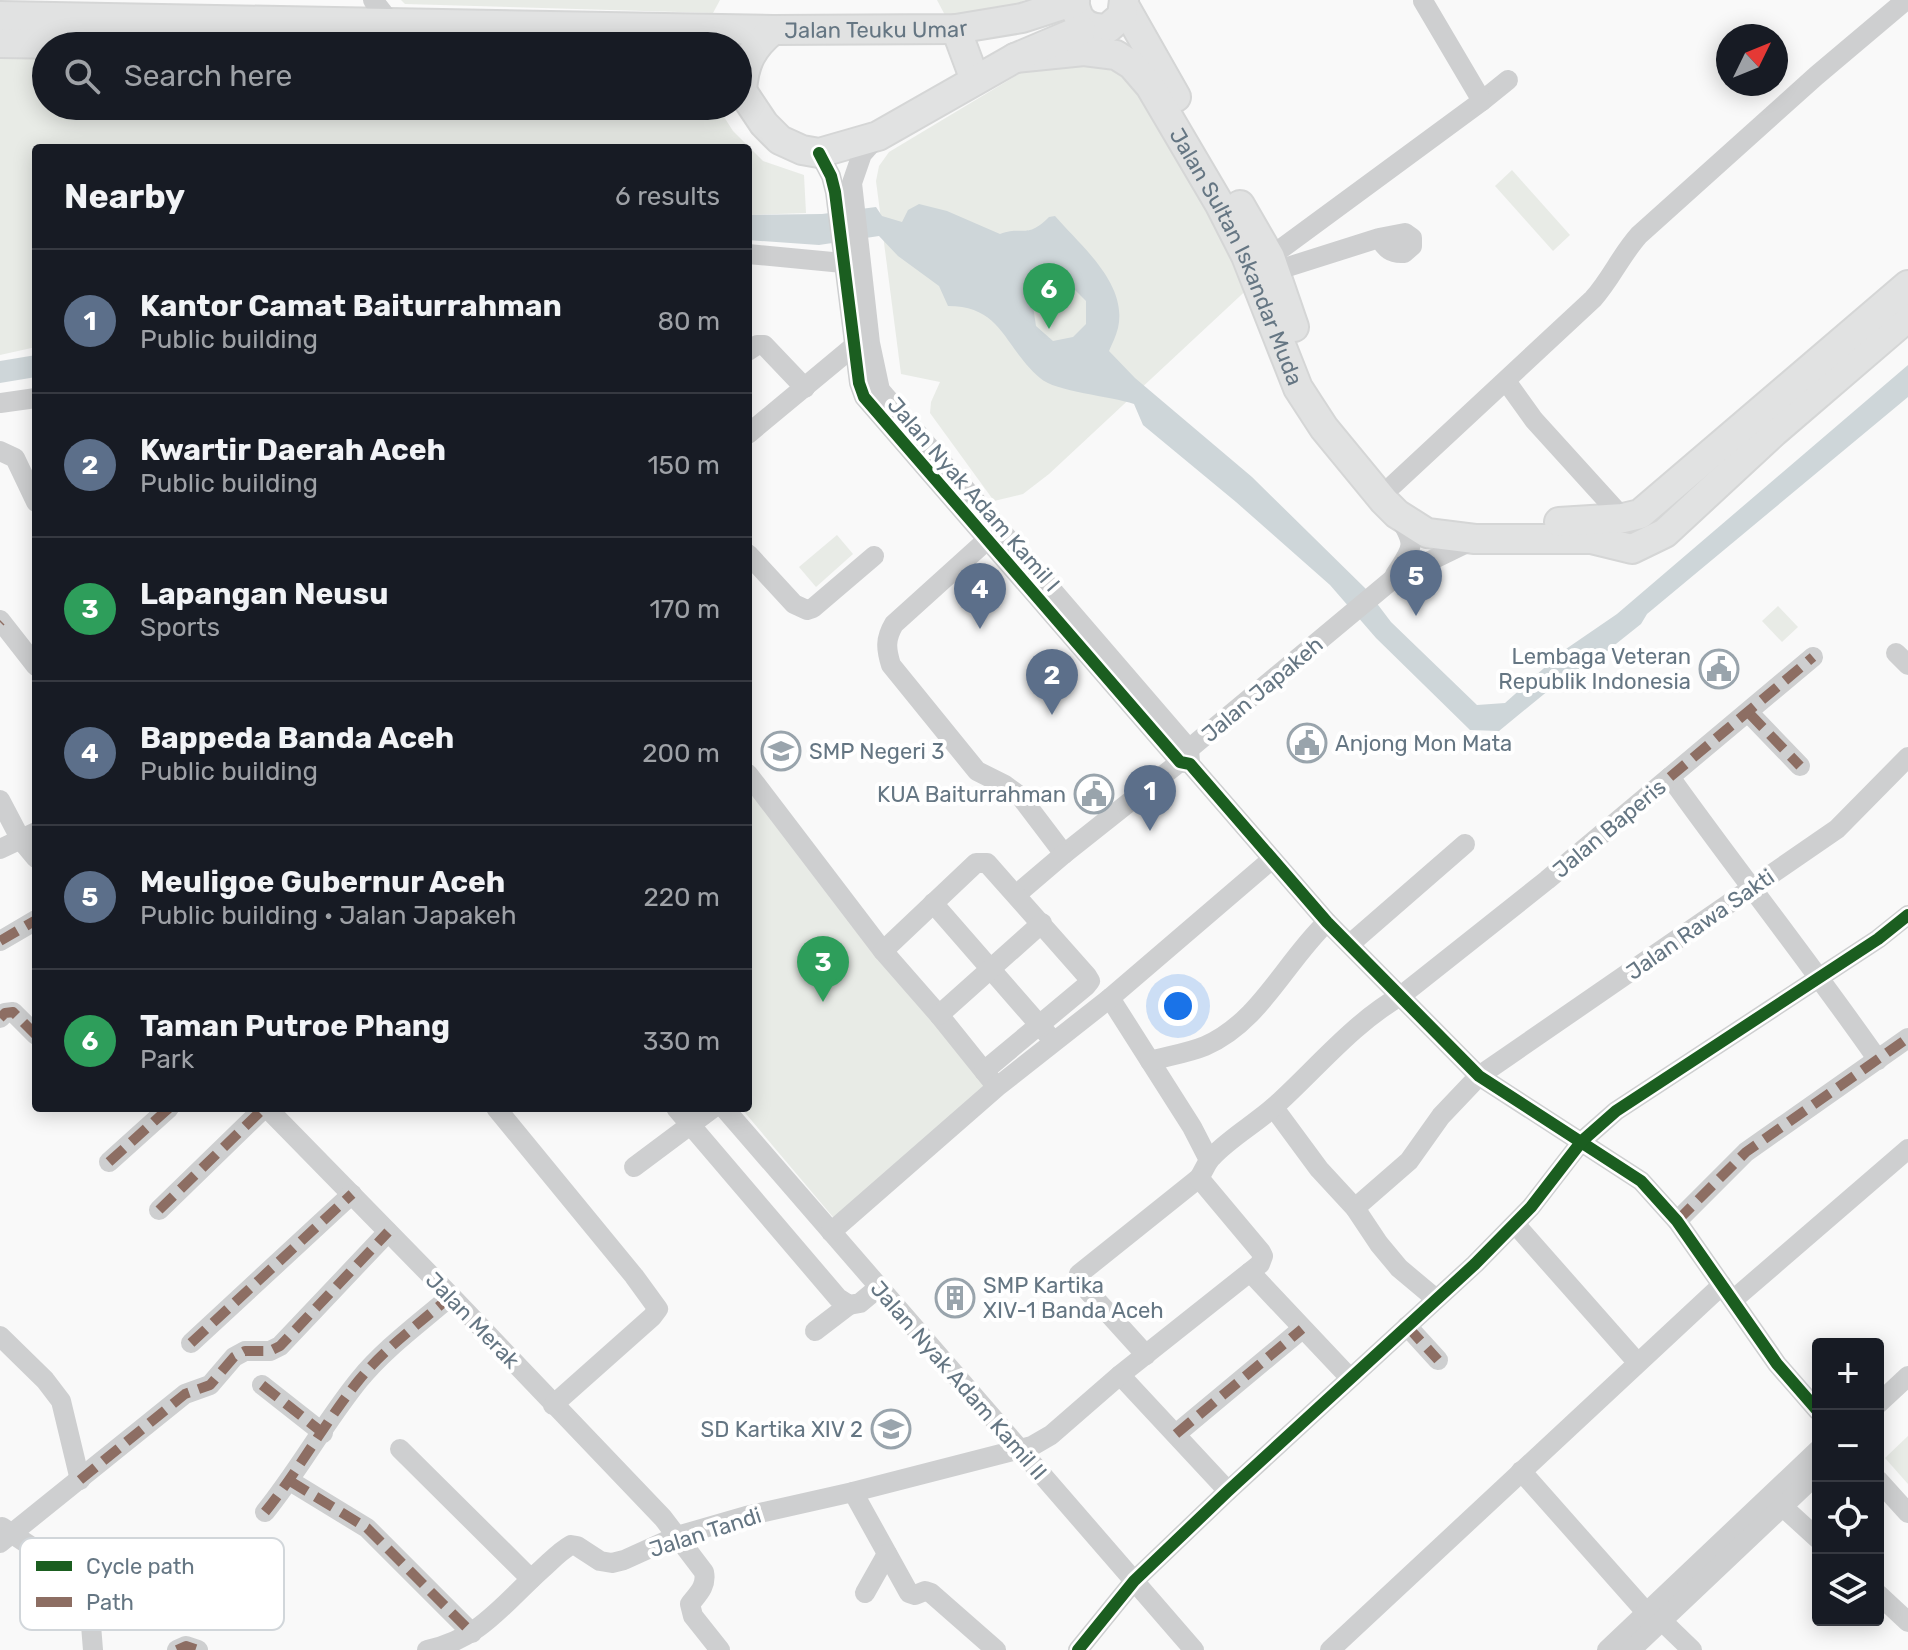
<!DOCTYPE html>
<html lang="en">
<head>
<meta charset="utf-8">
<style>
	:root { --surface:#171b24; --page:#20242c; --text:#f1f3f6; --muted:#9ea1a6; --line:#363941; --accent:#b45309 }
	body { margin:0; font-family:Rubik,sans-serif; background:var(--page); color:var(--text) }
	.controls { position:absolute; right:24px; bottom:24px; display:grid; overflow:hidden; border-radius:8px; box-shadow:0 4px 20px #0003 }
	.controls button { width:72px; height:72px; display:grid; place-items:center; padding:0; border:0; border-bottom:2px solid var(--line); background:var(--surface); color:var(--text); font:40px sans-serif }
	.compass { position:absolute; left:1716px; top:24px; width:72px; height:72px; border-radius:50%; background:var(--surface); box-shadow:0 4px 20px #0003; rotate:47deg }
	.you { position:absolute; left:1178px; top:1006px; width:28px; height:28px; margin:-20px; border:6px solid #fff; border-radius:50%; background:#1a73e8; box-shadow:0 0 0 12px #1a73e833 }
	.badge { display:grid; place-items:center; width:52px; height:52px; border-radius:50%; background:var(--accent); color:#fff; font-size:26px; font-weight:700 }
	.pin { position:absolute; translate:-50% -66px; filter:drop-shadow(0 2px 4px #0008) }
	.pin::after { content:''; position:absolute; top:42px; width:28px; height:24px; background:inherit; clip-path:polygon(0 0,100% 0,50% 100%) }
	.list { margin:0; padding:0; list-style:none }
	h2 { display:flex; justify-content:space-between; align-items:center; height:104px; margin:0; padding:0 32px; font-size:34px }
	h2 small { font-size:26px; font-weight:400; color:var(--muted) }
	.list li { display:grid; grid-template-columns:52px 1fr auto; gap:24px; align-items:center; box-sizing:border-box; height:144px; padding:0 32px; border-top:2px solid var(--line) }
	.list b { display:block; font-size:30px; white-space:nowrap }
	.list p { margin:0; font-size:26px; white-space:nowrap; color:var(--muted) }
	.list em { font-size:26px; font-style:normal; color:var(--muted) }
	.icon { flex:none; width:44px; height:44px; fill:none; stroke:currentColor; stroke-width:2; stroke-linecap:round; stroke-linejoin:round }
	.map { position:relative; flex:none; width:1908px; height:1650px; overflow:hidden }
	.search { position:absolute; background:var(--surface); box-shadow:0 4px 20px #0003; left:32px; top:32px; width:720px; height:88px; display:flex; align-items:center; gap:20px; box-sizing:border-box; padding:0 28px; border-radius:44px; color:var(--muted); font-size:30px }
	.panel { position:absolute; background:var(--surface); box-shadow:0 4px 20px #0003; left:32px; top:144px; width:720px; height:968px; border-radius:8px }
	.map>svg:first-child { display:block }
	.green { fill:#e8ebe6 }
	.water { fill:#ced6d9; fill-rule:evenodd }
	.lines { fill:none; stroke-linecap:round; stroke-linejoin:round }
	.highway-casing { stroke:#d5d6d6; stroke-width:32 }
	.minor { stroke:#cecfd0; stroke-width:20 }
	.highway { stroke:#e1e2e2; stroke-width:28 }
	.quiet { stroke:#8d6e63; stroke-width:10; stroke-dasharray:20 10; stroke-linecap:butt }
	.cycleway-casing { stroke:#fff; stroke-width:17 }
	.cycleway { stroke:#1b5e20; stroke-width:12 }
	.labels { text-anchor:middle; stroke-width:8; stroke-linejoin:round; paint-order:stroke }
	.street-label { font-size:22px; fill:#657683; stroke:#fff }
	.poi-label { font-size:22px; fill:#657683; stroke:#fff; text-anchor:end }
	.key { fill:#fff; stroke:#d1d6da; stroke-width:2 }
	.key-label { font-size:22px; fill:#657683 }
</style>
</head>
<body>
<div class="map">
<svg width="1908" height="1650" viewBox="0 0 1908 1650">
	<rect width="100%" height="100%" fill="#f9f9f9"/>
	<g class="green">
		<path d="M401,0H720L713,13L405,4Z"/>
		<path d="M937,0H1025L1006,9L947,19Z"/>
		<path d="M0,55L46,56V106H717L733,131L763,161L804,175L806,213L748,215V148H36V347L0,355Z"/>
		<path d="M1054,65L1098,67L1121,73L1147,91L1254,283L1049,474L1023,494L994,501L930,413L931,402L940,382L901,374L876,181L879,166L889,152L1027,69Z"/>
		<path d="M1512,170L1570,235L1553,251L1495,186Z"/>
		<path d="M837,535L853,554L816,587L799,567Z"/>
		<path d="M1778,606L1798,627L1782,642L1762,621Z"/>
		<path d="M748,776L999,1090L838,1223L741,1108H748Z"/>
		<path d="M1908,1436V1484L1885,1458Z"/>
	</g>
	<g class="water">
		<path d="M919,204L947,211L1000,234C1024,225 1026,240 1049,217L1055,216C1081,246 1128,284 1118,328C1116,336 1112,344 1109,351L1135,378L1252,477L1366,589L1391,622L1477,705L1505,703L1563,651L1617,614L1908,365V397L1647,614L1641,624L1572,679L1560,681L1499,731L1470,730L1376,638L1330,585L1236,502L1143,425L1134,404C1111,396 1055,392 1040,378C1004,348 1003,306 948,306L939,286L898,256L879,236L819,245L748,240V215L822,214L876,207L882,216L902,222L908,210ZM1070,285L1086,301V324L1073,337L1053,341L1036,326L1033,306L1048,288Z"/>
		<path d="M36,355V377L0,383V361Z"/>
	</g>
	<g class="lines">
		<defs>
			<g id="highway">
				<path d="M1125,7L1176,97"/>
				<path d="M1076,9C1079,25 1093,30 1108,28L1122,16L1124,0"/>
				<path id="s1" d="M0,16L773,30L956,29L1022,18L1075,1"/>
				<path d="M956,29L975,80"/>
				<path d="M0,43L204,46"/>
				<path id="s2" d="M1015,58L1084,51L1116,55L1132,65L1150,86L1220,205L1246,256L1298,388L1324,428L1384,501L1397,514L1427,533L1475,539H1591L1632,549L1665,533L1774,432L1908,317"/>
				<path d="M738,85L764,124L780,140L802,150L819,153L878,136L1015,58L1081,30"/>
				<path d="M742,90C744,63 752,47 773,30"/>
				<path d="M1240,205L1270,257L1294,327"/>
				<path d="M1559,522L1623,518L1640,514L1908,285"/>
			</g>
		</defs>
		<use href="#highway" class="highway-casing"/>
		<g class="minor">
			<path d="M373,0L391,23"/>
			<path d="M1482,101L1508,80"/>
			<path d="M878,136L862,154L852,183L870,343L880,390L1189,749L1190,763"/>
			<path d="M819,153L831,176L835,192L859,383L864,397L1180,762L1190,764L1327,922L1479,1076L1641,1181L1677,1221L1777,1364L1818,1411"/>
			<path d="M748,254L843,263"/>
			<path d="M1270,257L1482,101L1423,1"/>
			<path d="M1275,271L1379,238L1405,233L1412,238V246L1404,253C1391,254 1386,249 1379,238"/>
			<path d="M748,351L757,345H764L805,388"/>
			<path d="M1506,381L1534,420L1623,518"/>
			<path d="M0,403L36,398"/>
			<path d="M748,434L854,346L862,344"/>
			<path d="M0,451L15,458L36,502"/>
			<path d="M1393,485L1593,299C1611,279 1621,255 1639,235L1816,76L1906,0"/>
			<path d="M987,540L894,624C885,639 886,649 891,665L977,771L1005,785L1020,796L1064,854L1180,762L1189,749L1393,579L1475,539"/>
			<path d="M748,554L794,604L807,610L813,608L874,556"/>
			<path d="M1395,575C1413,547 1417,546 1398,516"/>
			<path d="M0,620L36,666"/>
			<path d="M1896,653L1908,665"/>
			<path d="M1749,713L1800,766"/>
			<path d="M748,774L883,951L939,1015L992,1081"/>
			<path d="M1670,777C1738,872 1811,964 1878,1060"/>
			<path d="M0,800L21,840L36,858"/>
			<path d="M0,849L36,832"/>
			<path d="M1016,895L1064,854"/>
			<path d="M933,903L1049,1036"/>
			<path d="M0,941L36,920"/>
			<path d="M1350,944L1465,844"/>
			<path d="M883,951L976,863H987L1087,976L1090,981L1086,986L984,1071"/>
			<path d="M1110,998L1192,1127L1209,1160"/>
			<path d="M939,1015L1042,923"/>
			<path d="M0,1018L5,1013L13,1012L36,1035"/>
			<path d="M1150,1061C1168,1056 1188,1053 1205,1046C1260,1022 1285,962 1327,922"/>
			<path d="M267,1108L451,1296L663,1518L704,1572C707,1586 698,1594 690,1604L693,1616L720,1650"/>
			<path d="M496,1108L634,1276L658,1309L652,1317L553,1405"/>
			<path d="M676,1108L838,1298L849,1305L860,1303L878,1288"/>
			<path d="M724,1108L1194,1650"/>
			<path d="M1274,1108L1319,1169L1355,1208L1379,1244L1399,1268L1436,1299"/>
			<path d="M109,1162L169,1108"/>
			<path d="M634,1167L713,1108"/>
			<path d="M1355,1208L1409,1161L1441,1116L1479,1076L1837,829L1908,757"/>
			<path d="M159,1210L264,1108"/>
			<path d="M1677,1221L1746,1152L1908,1038"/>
			<path d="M1515,1224L1637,1362"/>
			<path d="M831,1232L997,1087L1110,998L1271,860"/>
			<path d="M1250,1272L1350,1378"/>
			<path d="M1733,1300L1908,1149"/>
			<path d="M1407,1326L1438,1360"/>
			<path d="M815,1331L849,1305"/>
			<path d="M0,1336L45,1380L61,1401L80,1480"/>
			<path d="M191,1343L352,1194"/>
			<path d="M1146,1355L1079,1281V1274L1199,1178C1204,1171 1206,1163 1212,1157C1231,1137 1255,1124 1275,1106C1316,1069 1353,1023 1402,995L1547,880L1813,657"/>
			<path d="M1120,1375L1228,1491"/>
			<path d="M262,1385L323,1433"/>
			<path d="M1878,1404L1908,1376"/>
			<path d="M1176,1434L1302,1329"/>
			<path d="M400,1449L531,1579"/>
			<path d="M1521,1471L1646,1612L1662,1621L1692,1650"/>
			<path d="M1878,1480L1908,1513"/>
			<path d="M290,1481L367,1528L472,1633"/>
			<path d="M853,1492L909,1593L915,1595L925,1591L931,1593L996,1650"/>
			<path d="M1782,1506L1818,1539"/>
			<path d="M265,1512C299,1470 325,1422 359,1380C385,1348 420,1323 451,1296"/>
			<path d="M2,1527L41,1553L83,1567L87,1575L93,1650"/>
			<path d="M0,1543L185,1394L210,1385L234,1357L245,1351H270L280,1346L388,1232"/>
			<path d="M865,1593L887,1554"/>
			<path d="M1878,1594L1908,1622"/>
			<path d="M177,1650L186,1646L198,1650"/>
			<path d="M427,1650C480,1639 503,1604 542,1569C551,1561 560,1551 571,1545L577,1546L600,1561L612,1563L624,1560L677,1536L746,1516L853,1492L1032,1446L1051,1435L1120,1375L1260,1264L1263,1256L1261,1252L1199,1178"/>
			<path d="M1078,1650L1134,1581L1228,1491L1475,1264L1531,1207L1582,1141L1616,1111L1878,939L1908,915"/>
			<path d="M1330,1650L1722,1285"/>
			<path d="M1607,1650L1818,1450"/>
			<path d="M1631,1650L1818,1473"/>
		</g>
		<use href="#highway" class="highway"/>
		<g class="quiet">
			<path d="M0,622L1,621"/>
			<path d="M1749,713L1800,766"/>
			<path d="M1670,777L1813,657"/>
			<path d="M0,941L36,920"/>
			<path d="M0,1018L5,1013L13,1012L36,1035"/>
			<path d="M109,1162L169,1108"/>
			<path d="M159,1210L264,1108"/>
			<path d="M1677,1221L1746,1152L1908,1038"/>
			<path d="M1407,1326L1438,1360"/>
			<path d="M191,1343L352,1194"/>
			<path d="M262,1385L323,1433"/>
			<path d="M1176,1434L1302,1329"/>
			<path d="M80,1480L185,1394L210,1385L234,1357L245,1351H270L280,1346L388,1232"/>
			<path d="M290,1481L367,1528L472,1633"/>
			<path d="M265,1512C299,1470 325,1422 359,1380C385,1348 420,1323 451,1296"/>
			<path d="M177,1650L186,1646L198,1650"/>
		</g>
		<defs>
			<g id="cycleway">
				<path d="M819,153L831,176L835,192L859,383L864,397L1180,762L1190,764L1327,922L1479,1076L1641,1181L1677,1221L1777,1364L1818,1411"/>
				<path d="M1078,1650L1134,1581L1228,1491L1475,1264L1531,1207L1582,1141L1616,1111L1878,939L1908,915"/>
			</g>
		</defs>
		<use href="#cycleway" class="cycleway-casing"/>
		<use href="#cycleway" class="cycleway"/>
	</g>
	<defs>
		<symbol id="civic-ring" viewBox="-11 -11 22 22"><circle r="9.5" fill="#fff" stroke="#99a4ac" stroke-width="1.5"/><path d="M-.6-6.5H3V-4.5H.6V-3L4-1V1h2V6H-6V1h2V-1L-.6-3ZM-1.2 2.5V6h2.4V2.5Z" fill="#99a4ac"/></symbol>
		<symbol id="school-ring" viewBox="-11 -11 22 22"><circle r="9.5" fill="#fff" stroke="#99a4ac" stroke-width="1.5"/><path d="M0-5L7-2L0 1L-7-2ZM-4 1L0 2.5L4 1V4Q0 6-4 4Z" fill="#99a4ac"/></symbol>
		<symbol id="building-ring" viewBox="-11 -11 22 22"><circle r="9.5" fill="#fff" stroke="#99a4ac" stroke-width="1.5"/><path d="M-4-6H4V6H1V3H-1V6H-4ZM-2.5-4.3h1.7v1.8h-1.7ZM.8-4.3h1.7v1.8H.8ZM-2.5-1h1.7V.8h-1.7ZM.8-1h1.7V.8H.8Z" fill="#99a4ac"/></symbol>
	</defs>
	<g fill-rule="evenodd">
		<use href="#civic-ring" x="1697" y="647" width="44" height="44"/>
		<use href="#civic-ring" x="1285" y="721" width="44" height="44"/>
		<use href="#school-ring" x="759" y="729" width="44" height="44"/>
		<use href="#civic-ring" x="1072" y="772" width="44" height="44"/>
		<use href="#building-ring" x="933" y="1276" width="44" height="44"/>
		<use href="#school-ring" x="869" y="1407" width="44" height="44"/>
	</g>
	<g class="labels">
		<g class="street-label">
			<text dy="8" stroke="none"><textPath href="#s1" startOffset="876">Jalan Teuku Umar</textPath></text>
			<text dy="8" stroke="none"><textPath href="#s2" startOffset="340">Jalan Sultan Iskandar Muda</textPath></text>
			<text transform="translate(974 494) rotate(49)" y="8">Jalan Nyak Adam Kamil I</text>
			<text transform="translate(1262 689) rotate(-40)" y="8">Jalan Japakeh</text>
			<text transform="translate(1609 828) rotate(-40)" y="8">Jalan Baperis</text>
			<text transform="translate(1700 924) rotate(-35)" y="8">Jalan Rawa Sakti</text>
			<text transform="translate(473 1320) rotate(46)" y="8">Jalan Merak</text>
			<text transform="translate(959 1380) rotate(49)" y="8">Jalan Nyak Adam Kamil II</text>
			<text transform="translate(705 1532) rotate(-18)" y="8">Jalan Tandi</text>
		</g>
		<g class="poi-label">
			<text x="1691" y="664">Lembaga Veteran<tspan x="1691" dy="25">Republik Indonesia</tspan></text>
			<text x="1335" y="751" text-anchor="start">Anjong Mon Mata</text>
			<text x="809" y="759" text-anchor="start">SMP Negeri 3</text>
			<text x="1066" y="802">KUA Baiturrahman</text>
			<text x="983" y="1293" text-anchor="start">SMP Kartika<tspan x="983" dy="25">XIV-1 Banda Aceh</tspan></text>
			<text x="863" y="1437">SD Kartika XIV 2</text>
		</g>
	</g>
	<rect x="20" y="1538" width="264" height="92" rx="12" class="key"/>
	<rect x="36" y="1561" width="36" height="10" fill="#1b5e20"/>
	<rect x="36" y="1597" width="36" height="10" fill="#8d6e63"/>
	<g class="key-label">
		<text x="86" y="1574">Cycle path</text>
		<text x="86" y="1610">Path</text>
	</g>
</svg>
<div class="controls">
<button>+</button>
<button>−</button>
<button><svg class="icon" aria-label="locate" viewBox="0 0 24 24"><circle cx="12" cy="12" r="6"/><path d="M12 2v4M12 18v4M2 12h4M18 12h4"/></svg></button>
<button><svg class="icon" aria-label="layers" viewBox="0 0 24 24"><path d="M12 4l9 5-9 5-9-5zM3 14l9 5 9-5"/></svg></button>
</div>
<svg class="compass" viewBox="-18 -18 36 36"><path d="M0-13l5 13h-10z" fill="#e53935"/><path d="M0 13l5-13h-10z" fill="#9ea1a6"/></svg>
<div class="you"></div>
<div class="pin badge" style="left:1150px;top:831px;background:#5c6f8a">1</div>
<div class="pin badge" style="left:1052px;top:715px;background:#5c6f8a">2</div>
<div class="pin badge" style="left:823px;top:1002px;background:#2e9e5b">3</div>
<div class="pin badge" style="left:980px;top:629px;background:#5c6f8a">4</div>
<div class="pin badge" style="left:1416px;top:616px;background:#5c6f8a">5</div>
<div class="pin badge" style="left:1049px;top:329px;background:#2e9e5b">6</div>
<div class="search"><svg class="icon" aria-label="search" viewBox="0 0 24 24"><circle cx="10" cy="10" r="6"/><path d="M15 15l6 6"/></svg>Search here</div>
<section class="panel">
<h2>Nearby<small>6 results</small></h2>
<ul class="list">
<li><span class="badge" style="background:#5c6f8a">1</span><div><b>Kantor Camat Baiturrahman</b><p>Public building</p></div><em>80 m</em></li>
<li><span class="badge" style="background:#5c6f8a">2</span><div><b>Kwartir Daerah Aceh</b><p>Public building</p></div><em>150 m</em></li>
<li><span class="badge" style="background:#2e9e5b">3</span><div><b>Lapangan Neusu</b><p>Sports</p></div><em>170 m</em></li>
<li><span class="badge" style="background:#5c6f8a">4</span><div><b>Bappeda Banda Aceh</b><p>Public building</p></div><em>200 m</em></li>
<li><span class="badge" style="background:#5c6f8a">5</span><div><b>Meuligoe Gubernur Aceh</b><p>Public building · Jalan Japakeh</p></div><em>220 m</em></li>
<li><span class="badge" style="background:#2e9e5b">6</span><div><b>Taman Putroe Phang</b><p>Park</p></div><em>330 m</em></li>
</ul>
</section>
</div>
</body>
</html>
